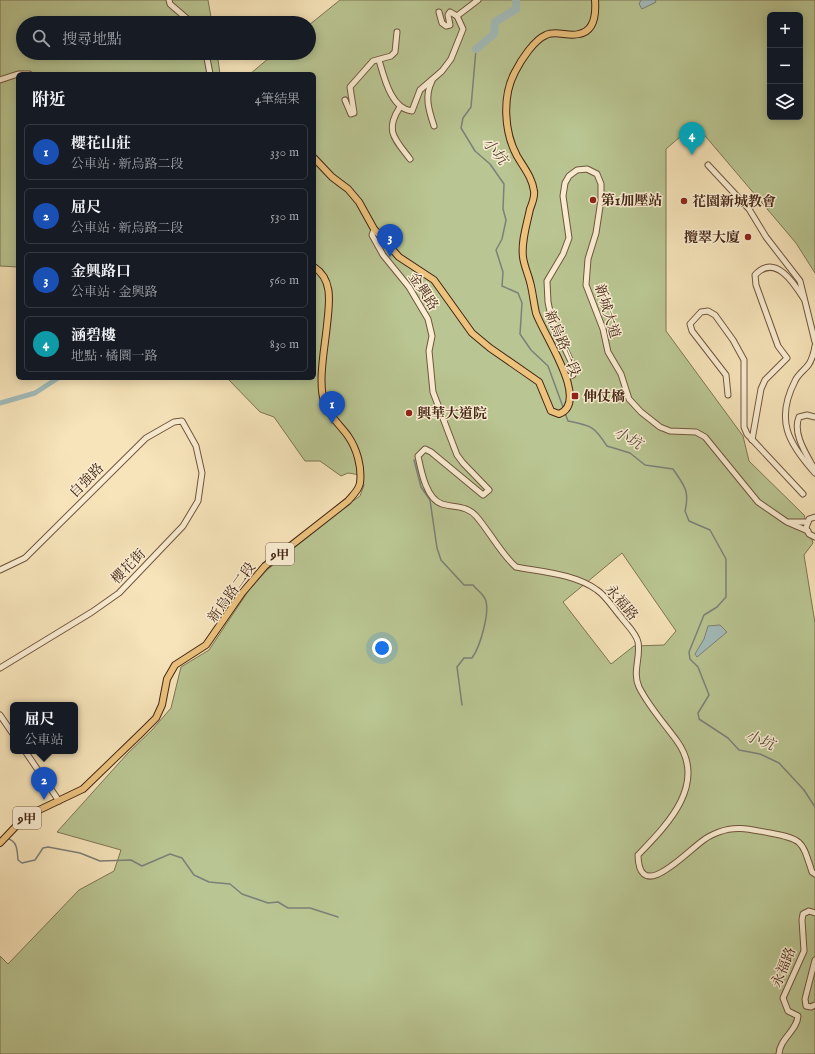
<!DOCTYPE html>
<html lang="zh-TW">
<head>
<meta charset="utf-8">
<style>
	:root { --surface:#171b24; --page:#242831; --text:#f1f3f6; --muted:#9ea1a6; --line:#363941; --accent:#0b8043 }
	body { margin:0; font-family:"IM FELL English","Noto Serif TC",serif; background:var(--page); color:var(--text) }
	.controls { position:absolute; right:12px; top:12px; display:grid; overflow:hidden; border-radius:6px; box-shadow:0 2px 10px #0003 }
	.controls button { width:36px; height:36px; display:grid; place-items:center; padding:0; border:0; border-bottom:1px solid var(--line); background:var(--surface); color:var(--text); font:20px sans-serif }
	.you { position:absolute; left:382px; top:648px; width:14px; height:14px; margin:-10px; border:3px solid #fff; border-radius:50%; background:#1a73e8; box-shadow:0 0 0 6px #1a73e833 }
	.badge { display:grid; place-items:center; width:26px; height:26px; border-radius:50%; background:var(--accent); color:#fff; font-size:13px; font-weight:700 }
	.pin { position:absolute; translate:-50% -33px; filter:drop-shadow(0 1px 2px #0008) }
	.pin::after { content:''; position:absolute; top:21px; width:14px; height:12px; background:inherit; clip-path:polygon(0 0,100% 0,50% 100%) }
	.popup { position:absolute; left:10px; top:702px; width:68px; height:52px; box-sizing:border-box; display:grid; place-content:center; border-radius:6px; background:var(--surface); filter:drop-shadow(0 1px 3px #0005); font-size:13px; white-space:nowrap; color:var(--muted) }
	.popup b { font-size:15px; color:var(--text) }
	.popup::after { content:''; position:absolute; left:50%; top:100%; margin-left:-8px; border:8px solid transparent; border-top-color:var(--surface) }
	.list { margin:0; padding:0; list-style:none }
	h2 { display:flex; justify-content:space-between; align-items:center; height:52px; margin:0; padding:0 16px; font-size:17px }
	h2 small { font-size:13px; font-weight:400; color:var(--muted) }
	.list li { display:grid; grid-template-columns:26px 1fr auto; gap:12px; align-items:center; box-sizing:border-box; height:56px; margin:0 8px 8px; padding:0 8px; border:1px solid var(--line); border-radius:6px }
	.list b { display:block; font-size:15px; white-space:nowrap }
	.list p { margin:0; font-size:13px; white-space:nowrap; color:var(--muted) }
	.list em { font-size:13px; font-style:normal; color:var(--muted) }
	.icon { flex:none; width:22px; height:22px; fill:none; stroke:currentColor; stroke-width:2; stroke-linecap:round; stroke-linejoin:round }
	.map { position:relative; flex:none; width:815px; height:1054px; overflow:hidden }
	.search { position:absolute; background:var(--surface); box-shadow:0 2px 10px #0003; left:16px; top:16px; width:300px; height:44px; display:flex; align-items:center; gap:10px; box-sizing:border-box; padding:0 14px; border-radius:22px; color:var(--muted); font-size:15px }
	.panel { position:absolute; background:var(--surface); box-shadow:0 2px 10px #0003; left:16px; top:72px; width:300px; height:308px; border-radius:6px }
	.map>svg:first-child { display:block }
	.green { fill:#b9c592; stroke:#7e7554; fill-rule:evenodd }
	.water { fill:#a2bcbb; stroke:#7c8079 }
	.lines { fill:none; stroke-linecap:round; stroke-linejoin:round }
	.stream { stroke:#7c8079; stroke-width:1.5 }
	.canal { stroke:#a2bcbb; stroke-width:5 }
	.river { stroke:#a2bcbb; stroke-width:8 }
	.minor-casing { stroke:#70553e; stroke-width:7 }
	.major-casing { stroke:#432515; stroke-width:8 }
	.minor { stroke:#faedd2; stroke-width:5 }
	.major { stroke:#ecc27d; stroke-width:6 }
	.poi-dot { fill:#8f2418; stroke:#faedd2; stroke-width:1.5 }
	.labels { text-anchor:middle; stroke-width:3; stroke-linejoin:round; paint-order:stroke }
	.shield { fill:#faedd2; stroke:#7a614e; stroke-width:1 }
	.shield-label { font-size:13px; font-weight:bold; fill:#432515 }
	.poi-label { font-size:14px; font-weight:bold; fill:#432515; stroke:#faedd2; text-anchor:start }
	.street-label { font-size:14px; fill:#432515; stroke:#faedd2 }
	.water-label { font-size:15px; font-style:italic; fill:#5b4b3e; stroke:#faedd2 }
</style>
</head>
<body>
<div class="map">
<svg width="815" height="1054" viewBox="0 0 815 1054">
	<rect width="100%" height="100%" fill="#f7e4ba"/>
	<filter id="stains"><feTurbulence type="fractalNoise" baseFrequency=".005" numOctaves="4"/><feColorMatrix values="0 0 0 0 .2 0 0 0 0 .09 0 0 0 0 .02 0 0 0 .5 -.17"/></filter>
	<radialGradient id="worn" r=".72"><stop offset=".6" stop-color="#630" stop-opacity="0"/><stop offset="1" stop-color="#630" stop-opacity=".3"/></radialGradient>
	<g class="green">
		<path d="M0,0H208L212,23H23V53H217L220,74H18V267L0,266Z"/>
		<path d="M340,0H815V273L796,243L695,124L666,149V331L743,436L749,461L804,515L813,543L804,555L815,623V1054H0V956L8,964L79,890L114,871L121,850L57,832L128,753L152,730L171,708L181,667L209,650L249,590L266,571L325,520L360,496L364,485L361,475L348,473L341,476L320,461H305L274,417L260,412L227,378H314V74H239H250L275,53H309V25ZM770,15H800V117H770ZM622,553L676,631L664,645L634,646L611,664L563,602Z"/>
	</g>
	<g class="water">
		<path d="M641,0H655L656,2L642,9L639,4Z"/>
		<path d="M720,625L727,632L697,657L695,654L704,639L708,626Z"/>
	</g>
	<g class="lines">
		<g class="stream">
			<path d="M476,49L471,107L463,118L461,128L475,151L490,164L504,184L503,209L506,220L502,239L496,250L503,272L502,286L518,293L522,303L520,334L531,350L548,366L563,407"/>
			<path d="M565,413L568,421C592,426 594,426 607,446L630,453L645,465L673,469C684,485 690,491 685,511L689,521L710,530L726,559V597L717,607L704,615L689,652L690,659L698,667L709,695L698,713L699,719L728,738L739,750L760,754L779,763L804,790L815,807"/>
			<path d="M414,460L421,487L430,500L437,548L441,560L464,585H473C476,589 481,592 484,597C492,608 480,647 472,658H464L457,667L462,705"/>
			<path d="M7,838C18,842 17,850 18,860L22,863L35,860L43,848L48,847L80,853L100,861L131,860L142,866L170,854L182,858L194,875L209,882L230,884L242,894L268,903L278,902L288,908H310L338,917"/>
		</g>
		<path class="canal" d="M0,403L35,393L58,378"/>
		<path class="river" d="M476,49L494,34L495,22L516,9V0"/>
		<defs>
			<g id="minor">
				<path d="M169,0L170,4L192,23"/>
				<path d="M439,12L442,23L446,26L450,25L448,15L450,12L457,16"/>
				<path d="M457,16L478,0"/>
				<path d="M206,53L210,74"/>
				<path d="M379,60C384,77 391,109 412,111L420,90L442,71L451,59L463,29L457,16"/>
				<path d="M20,74H29"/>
				<path d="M0,80L18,74"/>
				<path d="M432,81C424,96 429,111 434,126"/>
				<path d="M345,100L351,114L354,113L350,87L373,61L391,56L395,52L397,32"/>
				<path d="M400,107C384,131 395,139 410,159"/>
				<path d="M708,165L749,209L766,237L800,281L815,342"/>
				<path d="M374,229L372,235L383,255L409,287L428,319L432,336L429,351L433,392L457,455L463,463L489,490L483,495L431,452L425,449L418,456C421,470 426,499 442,504C455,508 466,505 476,516C490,532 501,554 516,567C543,572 575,574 597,590C606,596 614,609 621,617C626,624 636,633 638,642C641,657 632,672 639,687C649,707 664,723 677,741C708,784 667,825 638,855C639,906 688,850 705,839C709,836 714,834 719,832C737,825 752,830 770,833C803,839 802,841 812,872L815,874"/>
				<path d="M815,346C814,352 812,359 809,364C805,370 798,374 795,381C775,420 788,443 815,473"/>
				<path d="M567,377L573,375L574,368L552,321L548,302L547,281L563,254L569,238L563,196L565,183L569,176L577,170L587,169L597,174L601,184V200L596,233L588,259L586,285L603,329L608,352L621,374L629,399L641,412L660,427L670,431L696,432L705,437L758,502L787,522L808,531"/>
				<path d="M728,395L726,375L692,331L690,324L701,312L708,311L715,315L733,340L744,360V427L747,434L803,494"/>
				<path d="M752,440L761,389L765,380L787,358L778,346L756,285L755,275C775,253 794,283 804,299"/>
				<path d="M815,470C807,455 792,434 799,417L807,415L815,417"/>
				<path d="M815,517L809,519L806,528L809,534L815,537"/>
				<path d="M789,522H808"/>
				<path d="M0,570L25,558L146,438L174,422L182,421L196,446L202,473L198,501L183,526L119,593L92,612L0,668"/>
				<path d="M0,715L13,734"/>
				<path d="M25,751L59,801"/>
				<path d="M815,960L805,999L806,1006L811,1007L815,1005"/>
				<path d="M779,1054C780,1038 797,1031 798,1016L788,1011L783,998L804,951L802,920L803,914L809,911L815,913"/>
			</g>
			<g id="major">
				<path d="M314,158L332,177L348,189L359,202L374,229L399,257L434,280L472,333L490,348L539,382L551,411L559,414C591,402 543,334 536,313C534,304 533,295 531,286C529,276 524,266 523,257C521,241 527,224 530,209C532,204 535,197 534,191C532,177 524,168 517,156C504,132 502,96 515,72C521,60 534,40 546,35C556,30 568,37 579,34C595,31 596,13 595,0"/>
				<path d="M0,843L21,821L37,811L83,789L141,733L156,718L162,705L167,679L175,665L206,645L242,593L265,566L348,501C353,495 359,490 360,483C362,467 357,449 348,436C341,426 329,416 325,404C317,384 325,347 327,325C329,304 334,280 314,267"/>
			</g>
		</defs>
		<use href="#minor" class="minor-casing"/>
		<use href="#major" class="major-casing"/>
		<use href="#minor" class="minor"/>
		<use href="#major" class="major"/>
	</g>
	<g class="poi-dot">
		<circle cx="593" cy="200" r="4"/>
		<circle cx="684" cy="201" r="4"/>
		<circle cx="748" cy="237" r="4"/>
		<rect x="571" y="392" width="8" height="8" rx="2"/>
		<circle cx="409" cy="413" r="4"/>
	</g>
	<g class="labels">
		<g class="shield">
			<rect x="266" y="543" width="28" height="22" rx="3"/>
			<rect x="13" y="807" width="28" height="22" rx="3"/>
		</g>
		<g class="shield-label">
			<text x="280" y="559">9甲</text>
			<text x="27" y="823">9甲</text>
		</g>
		<g class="poi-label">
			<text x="601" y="205">第1加壓站</text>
			<text x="692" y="206">花園新城教會</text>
			<text x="740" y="242" text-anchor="end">攬翠大廈</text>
			<text x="583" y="401">伸仗橋</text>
			<text x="417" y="418">興華大道院</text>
		</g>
		<g class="street-label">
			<text transform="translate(424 291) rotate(57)" y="5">金興路</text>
			<text transform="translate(608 311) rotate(73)" y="5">新城大道</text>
			<text transform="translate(563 343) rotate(67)" y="5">新烏路一段</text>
			<text transform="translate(86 480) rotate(-45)" y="5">自強路</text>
			<text transform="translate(128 566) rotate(-46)" y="5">櫻花街</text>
			<text transform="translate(231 592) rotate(-54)" y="5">新烏路二段</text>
			<text transform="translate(622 602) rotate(50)" y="5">永福路</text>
			<text transform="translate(783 967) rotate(-68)" y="5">永福路</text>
		</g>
		<g class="water-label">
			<text transform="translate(495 151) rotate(50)" y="5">小坑</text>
			<text transform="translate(628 438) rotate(29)" y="5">小坑</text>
			<text transform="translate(760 740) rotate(21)" y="5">小坑</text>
		</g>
	</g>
	<rect width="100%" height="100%" filter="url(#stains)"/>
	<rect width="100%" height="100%" fill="url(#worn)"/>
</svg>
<div class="controls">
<button>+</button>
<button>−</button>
<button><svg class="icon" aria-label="layers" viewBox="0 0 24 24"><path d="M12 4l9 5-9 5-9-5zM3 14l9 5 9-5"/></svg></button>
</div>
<div class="you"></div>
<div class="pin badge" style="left:332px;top:424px;background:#1a4fb4">1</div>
<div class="pin badge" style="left:44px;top:800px;background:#1a4fb4">2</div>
<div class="popup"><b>屈尺</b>公車站</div>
<div class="pin badge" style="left:390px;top:257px;background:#1a4fb4">3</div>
<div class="pin badge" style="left:692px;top:155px;background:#0f9aa8">4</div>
<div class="search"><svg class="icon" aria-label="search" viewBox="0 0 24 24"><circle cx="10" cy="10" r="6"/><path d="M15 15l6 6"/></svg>搜尋地點</div>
<section class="panel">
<h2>附近<small>4筆結果</small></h2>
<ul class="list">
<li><span class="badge" style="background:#1a4fb4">1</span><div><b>櫻花山莊</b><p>公車站 · 新烏路二段</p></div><em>330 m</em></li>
<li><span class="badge" style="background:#1a4fb4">2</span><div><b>屈尺</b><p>公車站 · 新烏路二段</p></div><em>530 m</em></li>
<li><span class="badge" style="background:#1a4fb4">3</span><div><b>金興路口</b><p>公車站 · 金興路</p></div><em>560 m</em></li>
<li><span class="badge" style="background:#0f9aa8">4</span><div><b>涵碧樓</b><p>地點 · 橘園一路</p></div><em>830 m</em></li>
</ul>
</section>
</div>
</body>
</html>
